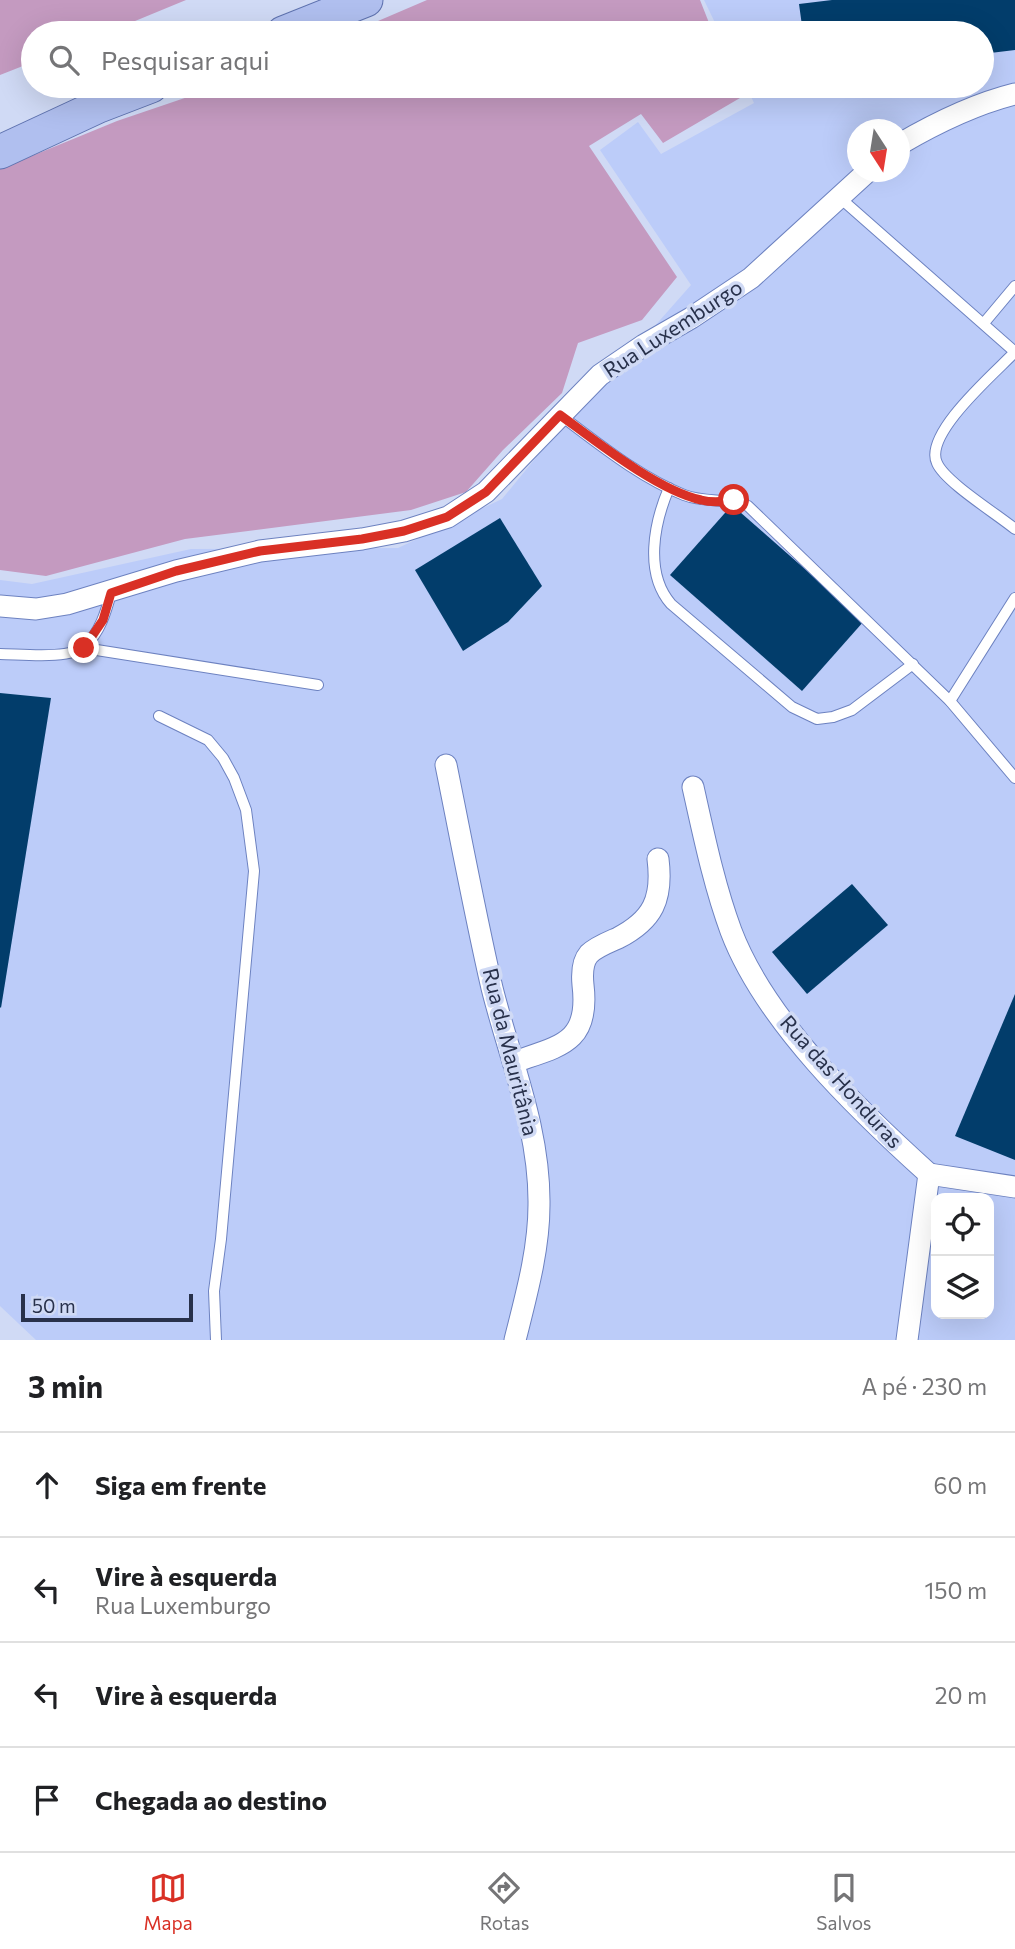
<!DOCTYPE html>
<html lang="pt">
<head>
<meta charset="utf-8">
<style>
	:root { --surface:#fff; --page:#f6f6f6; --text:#202124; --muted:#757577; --line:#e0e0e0; --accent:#d93025 }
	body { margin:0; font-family:Commissioner,sans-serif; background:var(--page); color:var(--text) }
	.controls { position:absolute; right:21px; bottom:21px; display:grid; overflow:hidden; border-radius:14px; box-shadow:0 7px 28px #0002 }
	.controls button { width:63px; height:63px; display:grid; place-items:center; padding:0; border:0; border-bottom:2px solid var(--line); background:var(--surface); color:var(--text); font:35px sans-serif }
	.compass { position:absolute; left:847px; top:119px; width:63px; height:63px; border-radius:50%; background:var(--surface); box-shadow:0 7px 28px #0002; rotate:168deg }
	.scale { position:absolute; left:21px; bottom:18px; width:172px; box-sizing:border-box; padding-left:7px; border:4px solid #28314b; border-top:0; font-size:19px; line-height:24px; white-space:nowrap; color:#28314b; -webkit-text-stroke:5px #d0daf5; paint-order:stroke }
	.stop { position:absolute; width:21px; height:21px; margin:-16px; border:5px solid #d93025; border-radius:50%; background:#fff }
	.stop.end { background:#d93025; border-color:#fff; box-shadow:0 2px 7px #0008 }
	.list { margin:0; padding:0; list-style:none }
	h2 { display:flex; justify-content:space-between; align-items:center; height:91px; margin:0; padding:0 28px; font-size:30px }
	h2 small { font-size:23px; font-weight:400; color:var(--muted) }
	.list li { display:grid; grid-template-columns:46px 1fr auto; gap:21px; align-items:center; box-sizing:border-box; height:105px; padding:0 28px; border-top:2px solid var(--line) }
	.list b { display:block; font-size:26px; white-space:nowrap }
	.list p { margin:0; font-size:23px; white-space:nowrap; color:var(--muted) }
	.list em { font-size:23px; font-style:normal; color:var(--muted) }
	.icon { flex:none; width:38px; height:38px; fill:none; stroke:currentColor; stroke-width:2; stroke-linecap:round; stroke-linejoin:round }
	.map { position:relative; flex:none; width:1015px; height:1340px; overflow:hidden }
	.search { position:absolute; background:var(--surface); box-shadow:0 7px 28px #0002; left:21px; right:21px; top:21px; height:77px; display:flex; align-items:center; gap:18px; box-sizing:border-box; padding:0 24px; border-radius:38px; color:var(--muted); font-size:26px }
	.sheet { height:511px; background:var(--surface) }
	nav { display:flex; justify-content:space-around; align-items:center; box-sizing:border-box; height:98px; border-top:2px solid var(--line); background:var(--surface); font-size:19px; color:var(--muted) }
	nav a { display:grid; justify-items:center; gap:4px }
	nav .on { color:var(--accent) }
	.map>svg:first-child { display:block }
	.built { fill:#bcccf9; fill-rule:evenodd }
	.green { fill:#c49ac0 }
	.building { fill:#023d6b }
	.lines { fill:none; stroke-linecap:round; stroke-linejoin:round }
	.service-casing { stroke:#6d82c0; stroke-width:12 }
	.minor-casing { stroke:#6d82c0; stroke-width:23 }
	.primary-casing { stroke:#5e72af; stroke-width:35 }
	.service { stroke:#fff; stroke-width:10 }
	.minor { stroke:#fff; stroke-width:21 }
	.primary { stroke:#b0bfef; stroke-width:33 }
	.route { stroke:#d93025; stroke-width:9 }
	.labels { text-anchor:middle; stroke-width:7; stroke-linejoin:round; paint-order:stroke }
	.street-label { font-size:21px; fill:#28314b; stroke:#d0daf5 }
</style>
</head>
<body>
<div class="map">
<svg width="1015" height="1340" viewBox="0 0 1015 1340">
	<rect width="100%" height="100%" fill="#d0daf5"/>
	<path class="built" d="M704,0H1015V1340H36L0,1306V580L32,584L191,549L398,548L502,499L557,432L600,388L691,285L600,150L638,122L661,154L754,103L746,86H982V33H720ZM858,130H900V172H858ZM936,1198H989V1314H936Z"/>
	<g class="green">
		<path d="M0,0H186L106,33H33V62L0,75Z"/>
		<path d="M427,0H700L713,33H350Z"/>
		<path d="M220,86H735L740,98L663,143L641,114L589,146L677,277L642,320L578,343L562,393L503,450L466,492L411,510L185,539L46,576L0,570V169L117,121Z"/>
	</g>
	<g class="building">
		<path d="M832,0H1015V50L982,54V33H803L799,4Z"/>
		<path d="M732,505L864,621L802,691L670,575Z"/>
		<path d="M500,518L542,586L508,622L463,651L415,570Z"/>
		<path d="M0,693L51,698L1,1008L0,1007Z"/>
		<path d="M852,884L888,925L807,994L772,952Z"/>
		<path d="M1015,994V1160L955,1136Z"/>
	</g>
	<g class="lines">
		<defs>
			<g id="service">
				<path d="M839,197L1015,352"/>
				<path d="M984,323L1015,286"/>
				<path d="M1015,352C996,372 923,434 937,463C945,482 997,514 1015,529"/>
				<path d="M560,415C599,444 639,477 684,495C705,503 727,498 748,506L950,701L1015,778"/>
				<path d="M669,488C654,523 644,573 671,604L792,707L817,719L833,717L852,710L913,664"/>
				<path d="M84,648L318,685"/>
				<path d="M0,654C20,654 71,660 85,646C100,632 106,612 111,593"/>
				<path d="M950,701L1015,598"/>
				<path d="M159,716L208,740L223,758L234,778L246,810L254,871L221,1239L214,1291L216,1340"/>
			</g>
			<g id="minor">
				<path d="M900,144C936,123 975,104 1015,94"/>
				<path d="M0,606L36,609L67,604L176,571L260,551L362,539L404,531L448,517L486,492L600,375L644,345L691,318L751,278L867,172"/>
				<path d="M446,765C461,839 475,914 492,988C510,1060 540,1129 539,1205C539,1250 526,1296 515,1340"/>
				<path d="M693,787C704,836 714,885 731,931C765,1021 858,1110 929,1174"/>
				<path d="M514,1062C560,1046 590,1043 583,985C582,975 582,962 589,954C596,947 609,942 618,938C653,920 663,899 658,859"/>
				<path d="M929,1174L1015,1187"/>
				<path d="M907,1340L929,1174"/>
			</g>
			<g id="primary">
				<path d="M283,33L366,0"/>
				<path d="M0,152L99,106L151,86"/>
			</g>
		</defs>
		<use href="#service" class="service-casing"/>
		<use href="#minor" class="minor-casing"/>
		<use href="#primary" class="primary-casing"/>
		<use href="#service" class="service"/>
		<use href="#minor" class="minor"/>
		<use href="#primary" class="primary"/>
	</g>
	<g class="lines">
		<path class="route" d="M84,648L103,620L111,593L176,571L260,551L362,539L404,531L447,517L486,492L560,415C597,442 657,490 701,500C712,503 723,502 734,500"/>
	</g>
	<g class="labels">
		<g class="street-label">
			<text transform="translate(673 329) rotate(-33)" y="7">Rua Luxemburgo</text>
			<text transform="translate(510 1052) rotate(76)" y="7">Rua da Mauritânia</text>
			<text transform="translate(841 1082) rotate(48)" y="7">Rua das Honduras</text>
		</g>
	</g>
</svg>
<div class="controls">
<button><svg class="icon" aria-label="locate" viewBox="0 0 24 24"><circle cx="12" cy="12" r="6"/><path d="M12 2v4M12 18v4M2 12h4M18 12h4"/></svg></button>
<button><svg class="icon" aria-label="layers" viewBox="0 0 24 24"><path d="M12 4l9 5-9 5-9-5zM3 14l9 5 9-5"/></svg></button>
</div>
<svg class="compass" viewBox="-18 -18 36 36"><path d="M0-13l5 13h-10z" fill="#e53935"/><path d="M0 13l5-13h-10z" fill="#757577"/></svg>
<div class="scale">50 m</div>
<div class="stop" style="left:734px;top:500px"></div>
<div class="stop end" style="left:84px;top:648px"></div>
<div class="search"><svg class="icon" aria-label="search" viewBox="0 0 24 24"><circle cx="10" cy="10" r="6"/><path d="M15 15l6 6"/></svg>Pesquisar aqui</div>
</div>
<section class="sheet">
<h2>3 min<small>A pé · 230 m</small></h2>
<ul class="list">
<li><svg class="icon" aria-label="ahead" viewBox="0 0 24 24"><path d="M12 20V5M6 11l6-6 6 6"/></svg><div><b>Siga em frente</b></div><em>60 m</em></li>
<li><svg class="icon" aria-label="left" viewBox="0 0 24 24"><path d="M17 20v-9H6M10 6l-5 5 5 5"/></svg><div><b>Vire à esquerda</b><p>Rua Luxemburgo</p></div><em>150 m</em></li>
<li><svg class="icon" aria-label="left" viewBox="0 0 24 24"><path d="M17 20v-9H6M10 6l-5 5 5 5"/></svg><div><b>Vire à esquerda</b></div><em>20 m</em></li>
<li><svg class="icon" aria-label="arrive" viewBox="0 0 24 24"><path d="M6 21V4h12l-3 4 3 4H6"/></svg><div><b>Chegada ao destino</b></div></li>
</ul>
</section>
<nav>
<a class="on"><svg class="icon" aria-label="map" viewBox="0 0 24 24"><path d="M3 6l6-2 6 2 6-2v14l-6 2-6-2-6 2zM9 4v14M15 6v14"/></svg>Mapa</a>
<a><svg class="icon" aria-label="directions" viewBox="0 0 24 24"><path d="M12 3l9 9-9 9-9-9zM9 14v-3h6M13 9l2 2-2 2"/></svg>Rotas</a>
<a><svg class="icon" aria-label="saved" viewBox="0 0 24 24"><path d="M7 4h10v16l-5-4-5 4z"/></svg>Salvos</a>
</nav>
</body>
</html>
